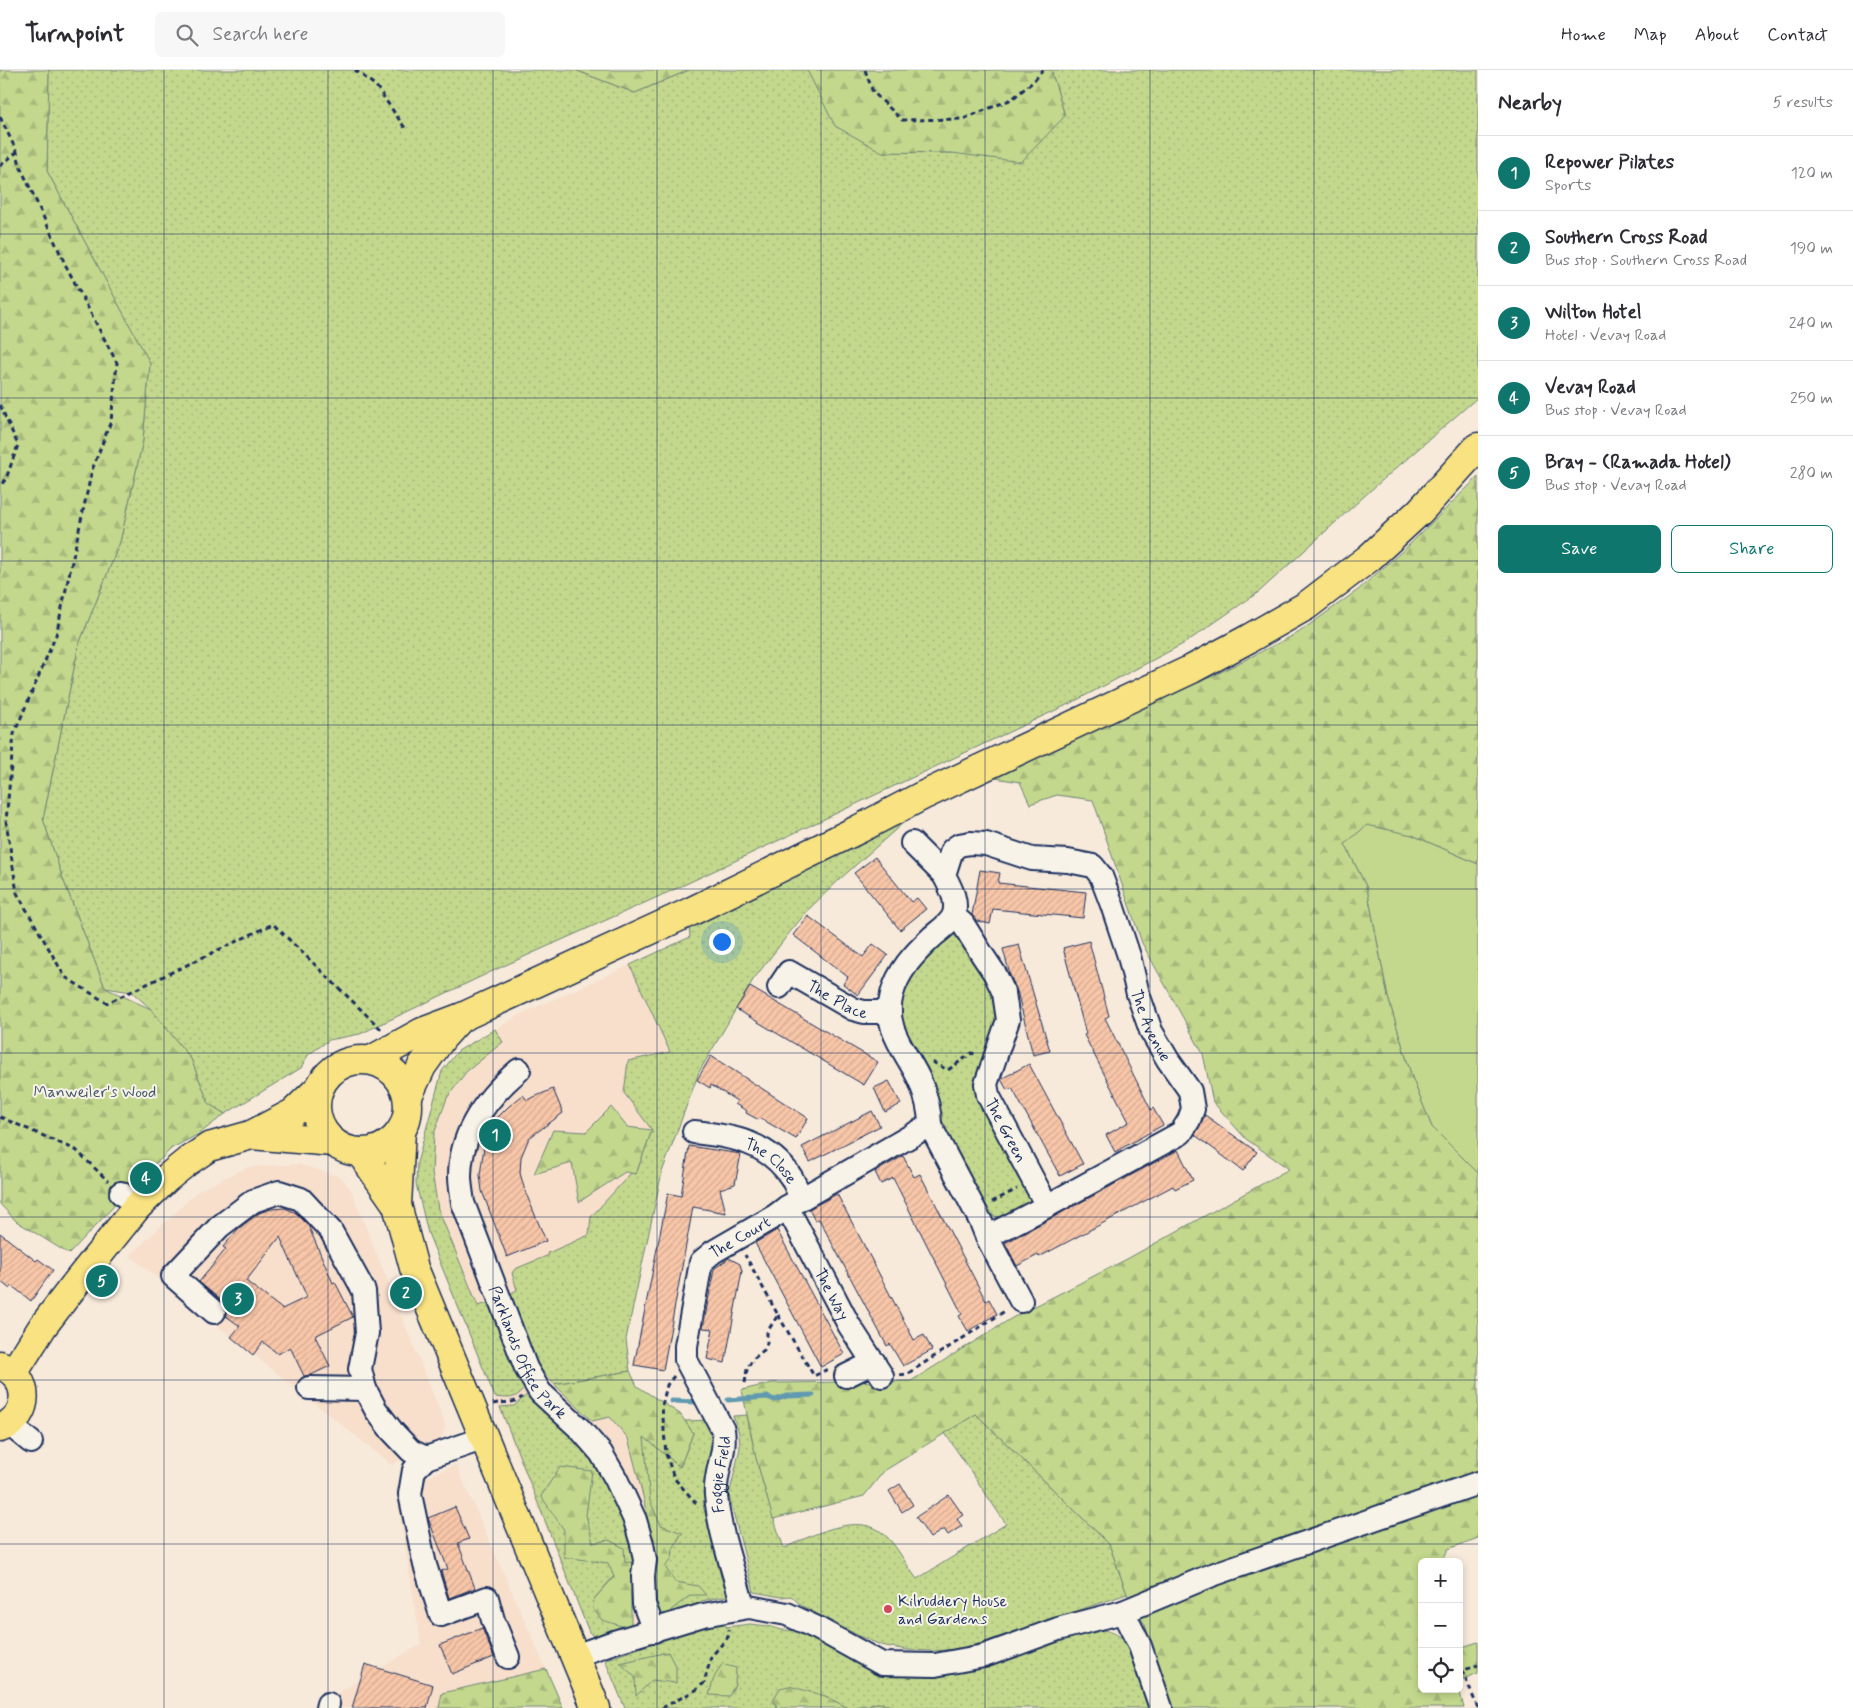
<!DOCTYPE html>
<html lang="en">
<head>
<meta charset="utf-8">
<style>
	:root { --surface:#fff; --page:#f7f7f7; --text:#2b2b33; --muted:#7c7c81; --line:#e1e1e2; --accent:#0f766e }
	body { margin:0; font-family:Mynerve,sans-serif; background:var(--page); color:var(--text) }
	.controls { position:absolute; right:15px; bottom:15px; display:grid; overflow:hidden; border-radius:8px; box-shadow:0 2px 8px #0003 }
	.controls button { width:45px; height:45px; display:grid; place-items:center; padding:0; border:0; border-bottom:1px solid var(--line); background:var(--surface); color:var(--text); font:25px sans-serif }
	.you { position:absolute; left:721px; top:871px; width:18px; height:18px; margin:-12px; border:4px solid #fff; border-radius:50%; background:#1a73e8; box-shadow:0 0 0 8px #1a73e833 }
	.badge { display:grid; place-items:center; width:32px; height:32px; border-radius:50%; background:var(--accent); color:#fff; font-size:16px; font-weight:700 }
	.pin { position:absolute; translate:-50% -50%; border:2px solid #fff; box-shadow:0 1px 5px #0006 }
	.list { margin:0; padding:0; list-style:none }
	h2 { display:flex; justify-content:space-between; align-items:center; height:65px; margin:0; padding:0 20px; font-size:21px }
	h2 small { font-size:16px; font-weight:400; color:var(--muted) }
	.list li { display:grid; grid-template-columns:32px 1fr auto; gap:15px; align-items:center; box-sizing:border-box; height:75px; padding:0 20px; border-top:1px solid var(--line) }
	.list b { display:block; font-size:19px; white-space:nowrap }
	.list p { margin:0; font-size:16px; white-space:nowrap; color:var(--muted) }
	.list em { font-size:16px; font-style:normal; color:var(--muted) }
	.actions { display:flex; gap:10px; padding:15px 20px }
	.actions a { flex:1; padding:11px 0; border:1px solid var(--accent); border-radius:8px; text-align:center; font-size:18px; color:var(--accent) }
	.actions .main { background:var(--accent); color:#fff }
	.icon { flex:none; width:28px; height:28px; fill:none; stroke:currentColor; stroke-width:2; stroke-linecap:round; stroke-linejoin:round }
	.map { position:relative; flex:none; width:1478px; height:1638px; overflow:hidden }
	header { display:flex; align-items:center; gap:30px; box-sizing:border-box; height:70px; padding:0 25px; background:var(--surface); border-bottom:1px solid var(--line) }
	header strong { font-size:24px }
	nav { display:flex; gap:28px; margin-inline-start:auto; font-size:18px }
	.search { width:350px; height:45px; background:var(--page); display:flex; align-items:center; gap:12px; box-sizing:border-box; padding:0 18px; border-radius:8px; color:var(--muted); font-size:19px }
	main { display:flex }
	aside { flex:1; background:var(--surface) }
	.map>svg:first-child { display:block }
	.built { fill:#f7dfcc }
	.grass { fill:url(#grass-dots); stroke:#6f8476 }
	.forest { fill:url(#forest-firs); stroke:#6f8476 }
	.garden { fill:#c3d88d; stroke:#6f8476 }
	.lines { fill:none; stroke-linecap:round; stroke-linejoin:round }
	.stream { stroke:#6099b0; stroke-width:5 }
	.building { fill:url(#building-hatch); stroke:#1b2f5e; fill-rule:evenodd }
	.minor-casing { stroke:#1b2f5e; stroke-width:26 }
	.major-casing { stroke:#1b2f5e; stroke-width:31 }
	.path { stroke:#1b2f5e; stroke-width:3; stroke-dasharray:5 4; stroke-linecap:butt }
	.minor { stroke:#f7f3e8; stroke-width:22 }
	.major { stroke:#f8e281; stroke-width:28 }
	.grid { fill:none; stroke:#1b2f5e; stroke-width:1; stroke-opacity:0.55 }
	.poi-dot { fill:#d1495b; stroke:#f7f3e8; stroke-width:2 }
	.labels { text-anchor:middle; stroke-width:4; stroke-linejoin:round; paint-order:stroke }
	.street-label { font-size:16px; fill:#1b2f5e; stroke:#f7f3e8 }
	.park-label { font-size:16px; fill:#45596a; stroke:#f7f3e8 }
	.poi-label { font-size:16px; fill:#1b2f5e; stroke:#f7f3e8; text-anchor:start }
</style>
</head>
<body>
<header>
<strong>Turnpoint</strong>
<div class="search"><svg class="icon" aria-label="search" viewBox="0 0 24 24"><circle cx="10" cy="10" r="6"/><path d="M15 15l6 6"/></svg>Search here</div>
<nav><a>Home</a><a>Map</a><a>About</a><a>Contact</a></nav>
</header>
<main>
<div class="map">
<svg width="1478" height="1638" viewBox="0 0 1478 1638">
	<defs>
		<pattern id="grass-dots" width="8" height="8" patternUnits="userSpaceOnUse" patternTransform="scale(1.25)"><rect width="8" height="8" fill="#c3d88d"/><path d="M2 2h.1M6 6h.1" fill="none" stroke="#a7ba7c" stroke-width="1.8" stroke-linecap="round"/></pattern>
		<pattern id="forest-firs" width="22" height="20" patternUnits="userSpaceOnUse" patternTransform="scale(1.25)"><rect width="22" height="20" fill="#c3d88d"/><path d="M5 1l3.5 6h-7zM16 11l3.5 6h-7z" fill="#a7ba7c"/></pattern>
		<pattern id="building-hatch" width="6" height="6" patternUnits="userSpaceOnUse" patternTransform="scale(1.25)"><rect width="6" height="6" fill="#f8c6a8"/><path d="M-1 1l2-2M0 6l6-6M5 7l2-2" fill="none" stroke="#d4aa93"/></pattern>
	</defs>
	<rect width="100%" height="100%" fill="#f7eadb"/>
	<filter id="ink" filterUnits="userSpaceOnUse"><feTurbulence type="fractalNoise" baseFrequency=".02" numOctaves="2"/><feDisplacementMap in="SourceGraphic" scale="10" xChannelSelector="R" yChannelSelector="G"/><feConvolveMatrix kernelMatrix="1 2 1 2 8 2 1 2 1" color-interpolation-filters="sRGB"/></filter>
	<g filter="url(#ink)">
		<g class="built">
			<path d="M630,895L689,1025L662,1102L626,1269L630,1301L637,1316L672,1548L593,1566L589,1562L581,1544L428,1163L416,1114L417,1093L442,1001L458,981L523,943Z"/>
			<path d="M299,1094L341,1107L351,1120L446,1356L441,1369L392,1395L130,1186L199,1120L248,1097Z"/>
			<path d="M456,1395L546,1599L442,1623L439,1638H312L421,1574L396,1420Z"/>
		</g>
		<g class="grass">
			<path d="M49,0H575L635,23L689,0H807L882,82L952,83L1065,46L1051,0H1478V327L1371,420L1260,521L1185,573L1075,631L671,821L497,899L360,964L329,970L308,985L301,998L225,1044L209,1034L191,989L151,939L132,922L105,918L63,809L43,749L79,574L120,472L143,370L150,294L47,101Z"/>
			<path d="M903,753L840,809L810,838L790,862L753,910L699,1002L662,1102L626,1269L630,1301L554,1314L538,1296L509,1224L517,1220L512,1203L515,1199L549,1185L548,1183L589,1165L591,1147L631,1103L636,1104L652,1060L624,1023L628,991L670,982L630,895L690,867L689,855Z"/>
			<path d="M953,859L989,909L1002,946L983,1009L1035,1133L1002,1148L988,1144L939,1056L905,971L898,931L919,889Z"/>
			<path d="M495,959L503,972L466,1002L447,1028L434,1064L432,1102L438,1139L478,1236L491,1232L527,1316C515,1329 513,1329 495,1327L428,1163L416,1114L417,1093L442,1001L458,981Z"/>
			<path d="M530,1322L613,1410L638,1493L614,1506L594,1529L631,1559L598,1566H593L589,1562L500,1337L514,1336Z"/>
			<path d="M976,1344L1109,1474L1127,1524L982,1573L957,1579L933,1581L907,1580L881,1575L859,1566L802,1536L791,1526L781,1527L754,1522L729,1426L740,1378L739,1363L733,1346L747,1345C756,1391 768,1435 784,1478C811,1466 859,1440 885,1465C898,1477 906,1495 917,1509L1006,1454L945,1363Z"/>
			<path d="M710,1350L715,1360L708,1437L703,1435L721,1507L728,1526L701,1531L702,1537L672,1548L645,1421L644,1366L680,1397L693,1363L685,1351Z"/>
			<path d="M725,1550L726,1557L750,1554L768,1556L782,1560L800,1561L881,1599L1097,1559C1108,1560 1117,1563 1125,1571C1132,1578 1146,1626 1150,1638H901L878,1633L848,1638L825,1626L773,1630L778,1638H625L605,1590L676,1565Z"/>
		</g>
		<g class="forest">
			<path d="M0,0H49L47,101L150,293L143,370L120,472L79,574L43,749L63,809L105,918L151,939L191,989L209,1034L225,1044L199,1064L172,1078L160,1090L136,1108L114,1136L69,1184L16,1151L0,1134Z"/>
			<path d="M575,0H689L635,23Z"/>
			<path d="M807,0H1051L1065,46L1021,92L952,83L882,82L835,56Z"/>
			<path d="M1478,407V794L1412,765L1345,774L1367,818L1388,927L1412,1007L1432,1057L1478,1103V1468L1448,1479L1442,1492H1422V1619H1459L1464,1638H1172L1145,1555L1127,1524L1109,1474L976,1344L884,1401L864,1426L773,1449L756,1388L742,1320L772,1313L911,1311L1012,1248L1127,1189L1289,1099L1246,1069L1213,1032L1203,984L1142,873L1093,730L1057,725L1030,734L1020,712L989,707L1153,627L1211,607L1298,563L1358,520L1408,476Z"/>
			<path d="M611,1037L627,1057L652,1060L636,1104L625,1102L579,1132L572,1093L534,1104L553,1060L586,1062Z"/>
			<path d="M630,1301L637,1316L680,1344L693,1363L680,1397L644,1367L650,1431L661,1455L682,1463L673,1479L672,1488L665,1497L675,1512L698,1516L706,1525H691L671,1540L672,1548L657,1552L650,1533L656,1498L644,1430L628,1368L610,1347L592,1351L554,1314Z"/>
			<path d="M560,1397L592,1401L586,1445L593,1473L609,1470L624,1478L625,1492L638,1493L631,1522V1559L602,1550L593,1539L594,1529L614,1507L608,1493L564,1487V1460L541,1426Z"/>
			<path d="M1478,1572V1603L1459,1611V1578Z"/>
			<path d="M668,1582L676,1598V1613L652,1610L636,1626L635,1607L620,1593Z"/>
			<path d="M722,1594L736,1598L735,1615L729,1626L709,1625L714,1608Z"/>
			<path d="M546,1599L563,1638H439L442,1623Z"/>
			<path d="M789,1616L825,1626L848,1638H778L773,1630L780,1618Z"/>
			<path d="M878,1633L901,1638H850Z"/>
		</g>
		<path class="garden" d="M1367,755L1412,765L1478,794V1103L1432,1057L1412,1007L1388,927L1367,818L1345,774Z"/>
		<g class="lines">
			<g class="stream">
				<path d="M728,1330L767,1327L775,1330L787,1326L813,1325"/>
				<path d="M672,1331L697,1332"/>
			</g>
		</g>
		<g class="building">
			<path d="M875,787L911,832L917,828L926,839L900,860L854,803Z"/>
			<path d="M980,800L1000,803L998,813L1086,822L1083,848L993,839L990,854L977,851L972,845Z"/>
			<path d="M808,846L863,887L873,874L888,885L858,925L843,914L848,907L793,865Z"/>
			<path d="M1089,871L1109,946L1105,948L1151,1040L1153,1038L1163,1055L1115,1082L1106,1065L1129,1052L1084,965L1086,964L1063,878Z"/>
			<path d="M1019,875L1050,981L1033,985L1017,921L1010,905L1003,879Z"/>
			<path d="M750,917L878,992L864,1015L736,939Z"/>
			<path d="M711,986L808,1048L796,1069L760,1048L759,1050L746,1043L747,1041L735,1034L737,1031L711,1015L710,1018L697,1010Z"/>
			<path d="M1029,994L1083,1094L1060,1106L1012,1018L1007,1020L1001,1009Z"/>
			<path d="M889,1011L901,1034L885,1042L874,1018Z"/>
			<path d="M553,1019L563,1043L529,1068L521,1087L520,1103L525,1121L546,1171L507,1187L482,1121L480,1105L484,1077L496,1049L508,1037L523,1025L527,1030Z"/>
			<path d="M872,1041L880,1056L810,1092L802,1077Z"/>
			<path d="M1205,1045L1257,1082L1243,1101L1195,1065Z"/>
			<path d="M689,1076L741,1084L735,1114L720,1119L726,1143L693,1137L663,1300L634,1295L668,1123L681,1126Z"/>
			<path d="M1178,1080L1193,1110L1175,1119L1173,1116L1039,1187L1038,1185L1017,1196L1005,1173Z"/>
			<path d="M903,1086L914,1107L920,1104L986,1231L989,1229L997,1244L968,1261L959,1246L962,1244L893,1108L881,1114L875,1102Z"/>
			<path d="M837,1124L914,1270L924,1265L932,1280L903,1296L890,1274L887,1276L819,1149L815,1151L809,1139Z"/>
			<path d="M285,1138L296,1143L308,1155L333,1213L335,1212L353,1247L315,1266L330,1296L311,1305L304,1306L290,1277L278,1284L263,1272L253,1285L231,1267L240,1256L226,1246L227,1238L223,1232L199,1212L226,1179L223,1177L238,1159L259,1143L271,1139ZM280,1167L307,1227L282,1239L246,1211Z"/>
			<path d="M777,1160L844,1284L821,1297L755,1173Z"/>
			<path d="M0,1163L36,1191L38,1189L53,1200L31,1231L12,1216L10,1219L0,1211Z"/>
			<path d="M729,1188L740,1194L742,1201L725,1293L707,1289L713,1259L703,1258L714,1199Z"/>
			<path d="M900,1414L913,1435L902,1442L889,1421Z"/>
			<path d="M949,1425L963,1445L957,1449L962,1456L948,1465L944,1459L930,1468L916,1447Z"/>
			<path d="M455,1437L469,1469L458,1473L475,1518L449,1528L441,1501L448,1499L428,1448Z"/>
			<path d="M482,1558L494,1587L452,1604L440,1575Z"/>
			<path d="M365,1594L433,1615L427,1638H352Z"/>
		</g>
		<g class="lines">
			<defs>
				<g id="minor">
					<path d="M912,773L944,805"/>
					<path id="s1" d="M954,846L963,854L983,886L995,904L1004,923L1008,950L986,1014L988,1025L1047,1136"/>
					<path id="s2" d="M779,917L789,902L853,939L864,942H890"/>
					<path id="s3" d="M519,1000C487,1027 460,1063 460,1106C460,1115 462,1124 463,1133L526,1298L540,1322L580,1359L601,1383L616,1409L635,1450L642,1474L645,1490L643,1506L644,1534L654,1561"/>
					<path id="s4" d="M930,1055C930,1040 926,1026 920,1011C907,982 882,959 892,924C898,901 914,884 931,868C938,861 951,854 954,844C958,830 950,817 944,805L952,780L959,775L970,773L986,774L1032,789L1068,791L1093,796L1101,806L1112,835L1129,886L1138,924L1151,961L1168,990L1190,1021L1193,1039L1189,1050L1181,1063L1047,1136L987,1167"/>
					<path id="s5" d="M694,1062C732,1066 768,1072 791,1107C795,1114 798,1121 801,1128"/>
					<path d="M121,1123L137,1137"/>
					<path id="s6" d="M787,1137L849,1255L882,1306"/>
					<path d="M214,1242L173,1206L219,1157L253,1131L279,1122L301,1129L331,1161L364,1221L367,1263L360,1299L365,1319L376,1340L392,1361L411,1381L426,1388L485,1368"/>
					<path d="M846,1306L874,1292"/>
					<path d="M309,1318L365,1319"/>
					<path d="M9,1354L31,1372"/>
					<path d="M426,1388L414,1400L410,1424L425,1495L441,1545L487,1528L493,1550L508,1587"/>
					<path id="s7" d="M743,1537C734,1500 719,1463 716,1425C714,1402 727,1383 723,1360L686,1290V1276L701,1192L713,1182L775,1146L787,1137L930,1055L981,1152L987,1167L1021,1231"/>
					<path d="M1123,1542L1140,1576L1161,1638"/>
					<path d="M575,1586L614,1572L703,1545L749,1537L787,1544L817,1558L882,1594L935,1595L984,1586L1058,1559L1123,1542L1212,1505L1478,1413"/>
					<path d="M327,1638L328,1634"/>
				</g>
				<g id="major">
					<circle cx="362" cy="1036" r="46"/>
					<path d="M371,990L422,962L462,947L690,842L859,759L922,726L1192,599L1248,569L1306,536L1369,488L1420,441L1478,377"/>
					<path d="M408,1026L422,996L442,968L460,948"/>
					<path d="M401,1061L397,1135L414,1198L596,1638"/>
					<path d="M251,1065L333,1072"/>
					<path d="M360,1082L397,1135"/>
					<path d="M0,1295C31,1306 32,1347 0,1358"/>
					<path d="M14,1302L43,1256L80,1208L137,1137L167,1108L188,1091L209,1077L251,1065L293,1043L318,1019"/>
				</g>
			</defs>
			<use href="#minor" class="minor-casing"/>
			<use href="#major" class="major-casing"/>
			<g class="path">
				<path d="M355,0L376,16L405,58"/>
				<path d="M865,0L873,22L902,50L963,49L1012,29L1034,11L1043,0"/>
				<path d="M0,47L17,82L20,96L66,196L117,293L111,351L92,400L56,565L14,664L6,751L17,823L65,907L107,933L273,854L382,960"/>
				<path d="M0,96L17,82"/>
				<path d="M0,335L18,375L6,409L0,416"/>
				<path d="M932,992L948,1000L972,983L976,985"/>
				<path d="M0,1047L76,1080L108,1111"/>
				<path d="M992,1132L1017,1119"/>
				<path d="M778,1245L814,1306L828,1299"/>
				<path d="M900,1305L907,1304L1005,1241"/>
				<path d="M674,1306L667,1315L662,1336L666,1384L674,1408L697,1434"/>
				<path d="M745,1313L747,1299L753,1289L764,1280L767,1273V1262L778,1245L745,1185"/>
				<path d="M493,1334C504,1331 513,1335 522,1327"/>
				<path d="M662,1638L696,1620L704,1613L711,1587L728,1567L729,1560"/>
				<path d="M1478,1638L1462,1601L1478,1595"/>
			</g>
			<use href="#minor" class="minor"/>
			<use href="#major" class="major"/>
		</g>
	</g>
	<path class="grid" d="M164,0V1638M328,0V1638M493,0V1638M657,0V1638M821,0V1638M985,0V1638M1150,0V1638M1314,0V1638M0,164H1478M0,328H1478M0,491H1478M0,655H1478M0,819H1478M0,983H1478M0,1147H1478M0,1310H1478M0,1474H1478"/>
	<circle class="poi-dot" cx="888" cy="1539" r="5"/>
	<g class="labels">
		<g class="street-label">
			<text dy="6" stroke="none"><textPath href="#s2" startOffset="74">The Place</textPath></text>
			<text dy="6" stroke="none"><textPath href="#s4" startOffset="626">The Avenue</textPath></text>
			<text dy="6" stroke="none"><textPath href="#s1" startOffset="238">The Green</textPath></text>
			<text dy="6" stroke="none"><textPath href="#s5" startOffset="85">The Close</textPath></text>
			<text dy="6" stroke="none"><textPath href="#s7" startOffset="406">The Court</textPath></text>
			<text dy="6" stroke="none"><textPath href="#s6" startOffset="98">The Way</textPath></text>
			<text dy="6" stroke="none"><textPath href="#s3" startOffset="316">Parklands Office Park</textPath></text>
			<text dy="6" stroke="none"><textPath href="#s7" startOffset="136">Foggie Field</textPath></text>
		</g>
		<g class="park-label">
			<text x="95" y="1027">Manweiler's Wood</text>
		</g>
		<g class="poi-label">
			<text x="898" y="1536">Kilruddery House<tspan x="898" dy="18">and Gardens</tspan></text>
		</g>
	</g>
</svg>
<div class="controls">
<button>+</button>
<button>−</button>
<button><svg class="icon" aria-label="locate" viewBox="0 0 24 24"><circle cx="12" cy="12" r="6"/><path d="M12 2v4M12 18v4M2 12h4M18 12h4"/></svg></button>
</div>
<div class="you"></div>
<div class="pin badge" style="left:495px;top:1065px">1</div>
<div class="pin badge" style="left:406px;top:1223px">2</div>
<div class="pin badge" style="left:238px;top:1229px">3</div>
<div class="pin badge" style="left:146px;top:1108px">4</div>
<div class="pin badge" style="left:102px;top:1211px">5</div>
</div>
<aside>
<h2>Nearby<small>5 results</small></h2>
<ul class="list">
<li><span class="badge">1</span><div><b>Repower Pilates</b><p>Sports</p></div><em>120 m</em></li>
<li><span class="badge">2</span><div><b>Southern Cross Road</b><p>Bus stop · Southern Cross Road</p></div><em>190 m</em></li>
<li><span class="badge">3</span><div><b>Wilton Hotel</b><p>Hotel · Vevay Road</p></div><em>240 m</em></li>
<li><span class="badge">4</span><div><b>Vevay Road</b><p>Bus stop · Vevay Road</p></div><em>250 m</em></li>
<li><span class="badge">5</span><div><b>Bray - (Ramada Hotel)</b><p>Bus stop · Vevay Road</p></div><em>280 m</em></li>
</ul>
<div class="actions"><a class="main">Save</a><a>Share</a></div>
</aside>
</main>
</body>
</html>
